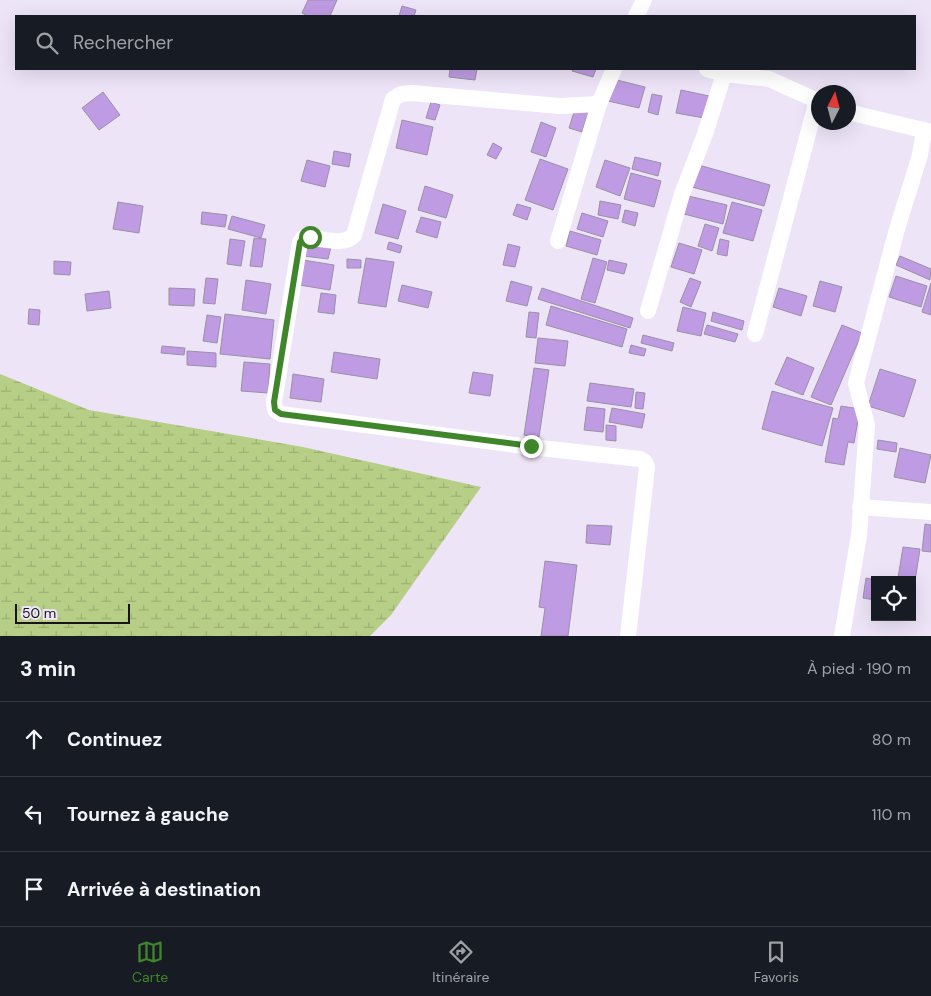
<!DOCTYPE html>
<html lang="fr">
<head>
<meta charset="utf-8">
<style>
	:root { --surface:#171b24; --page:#20242c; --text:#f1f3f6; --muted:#9ea1a6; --line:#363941; --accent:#3f8529 }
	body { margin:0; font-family:"DM Sans",sans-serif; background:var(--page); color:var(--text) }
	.controls { position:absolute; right:15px; bottom:15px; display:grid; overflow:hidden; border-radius:0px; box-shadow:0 5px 20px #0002 }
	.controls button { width:45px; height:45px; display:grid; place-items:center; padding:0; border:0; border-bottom:1px solid var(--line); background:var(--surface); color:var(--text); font:25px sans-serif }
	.compass { position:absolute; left:811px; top:85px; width:45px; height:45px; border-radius:50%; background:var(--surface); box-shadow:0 5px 20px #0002; rotate:6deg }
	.scale { position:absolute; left:15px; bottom:12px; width:115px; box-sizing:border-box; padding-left:5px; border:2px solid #17141b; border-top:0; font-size:14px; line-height:18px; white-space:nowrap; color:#17141b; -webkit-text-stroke:4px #ede4f8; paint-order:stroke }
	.stop { position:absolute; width:15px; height:15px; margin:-11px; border:4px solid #3f8529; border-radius:50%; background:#fff }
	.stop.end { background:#3f8529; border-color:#fff; box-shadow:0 1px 5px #0008 }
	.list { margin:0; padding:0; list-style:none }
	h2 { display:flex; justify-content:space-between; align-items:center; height:65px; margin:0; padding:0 20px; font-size:21px }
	h2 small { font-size:16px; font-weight:400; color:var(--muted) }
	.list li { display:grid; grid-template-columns:32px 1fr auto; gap:15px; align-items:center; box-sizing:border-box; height:75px; padding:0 20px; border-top:1px solid var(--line) }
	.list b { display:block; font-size:19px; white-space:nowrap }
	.list em { font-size:16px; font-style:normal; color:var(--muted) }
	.icon { flex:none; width:28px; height:28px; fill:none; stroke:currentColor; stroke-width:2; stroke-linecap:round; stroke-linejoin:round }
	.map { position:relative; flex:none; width:931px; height:636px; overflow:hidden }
	.search { position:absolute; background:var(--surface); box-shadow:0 5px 20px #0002; left:15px; right:15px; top:15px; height:55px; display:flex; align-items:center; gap:12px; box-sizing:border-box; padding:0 18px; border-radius:0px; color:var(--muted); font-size:19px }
	.sheet { height:290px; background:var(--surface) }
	nav { display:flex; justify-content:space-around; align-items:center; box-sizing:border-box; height:70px; border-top:1px solid var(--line); background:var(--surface); font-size:14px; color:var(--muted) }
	nav a { display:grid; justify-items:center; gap:2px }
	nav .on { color:var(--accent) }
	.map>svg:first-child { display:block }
	.wetland { fill:url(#wetland-marsh) }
	.building { fill:#be9be2; stroke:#9a91a4 }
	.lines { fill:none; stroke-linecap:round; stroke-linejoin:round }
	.street { stroke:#fff; stroke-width:16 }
	.route { stroke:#3f8529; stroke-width:6 }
</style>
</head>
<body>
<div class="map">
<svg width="931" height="636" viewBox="0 0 931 636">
	<defs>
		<pattern id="wetland-marsh" width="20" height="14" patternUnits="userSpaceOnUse" patternTransform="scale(1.25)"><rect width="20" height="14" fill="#b7ce86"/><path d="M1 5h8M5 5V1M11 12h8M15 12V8" fill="none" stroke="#9db073"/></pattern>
	</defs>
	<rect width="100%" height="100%" fill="#ede4f8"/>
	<path class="wetland" d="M0,374L89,410L303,447L481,487L391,615L370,636H0Z"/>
	<g class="building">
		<path d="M308,0H337L330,16H308L302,13Z"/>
		<path d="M402,6L416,10L414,16H399Z"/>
		<path d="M450,69H477L475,80L449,77Z"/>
		<path d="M573,69H596L593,77L572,71Z"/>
		<path d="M613,79L645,87L639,108L608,101Z"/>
		<path d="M681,90L709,96L704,118L676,113Z"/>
		<path d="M103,92L120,115L99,130L82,108Z"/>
		<path d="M652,94L662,96L658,115L648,112Z"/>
		<path d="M431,102L440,105L435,120L426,118Z"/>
		<path d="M575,109L588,113L582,132L569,128Z"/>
		<path d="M402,120L433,127L427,155L396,148Z"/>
		<path d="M541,122L556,128L546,157L531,152Z"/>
		<path d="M493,143L502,148L496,159L487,155Z"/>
		<path d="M334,151L351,154L349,167L332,164Z"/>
		<path d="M635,157L661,163L658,176L632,169Z"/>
		<path d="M540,159L568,169L553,210L525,200Z"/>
		<path d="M307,160L330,166L325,187L301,181Z"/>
		<path d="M605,160L630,168L620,196L596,187Z"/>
		<path d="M695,164L770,185L764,206L688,186Z"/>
		<path d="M631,173L661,181L654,207L624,199Z"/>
		<path d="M425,186L453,195L446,218L418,210Z"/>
		<path d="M684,195L727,205L723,224L680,213Z"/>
		<path d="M600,201L621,205L618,219L598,215Z"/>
		<path d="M118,202L143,206L139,233L113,229Z"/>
		<path d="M732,202L762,210L753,241L723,233Z"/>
		<path d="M383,204L406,211L398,239L375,233Z"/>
		<path d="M517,204L531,208L527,220L513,215Z"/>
		<path d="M625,210L638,213L635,226L622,222Z"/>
		<path d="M202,212L227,215L225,227L201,224Z"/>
		<path d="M582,213L608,221L603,237L577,229Z"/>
		<path d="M232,216L265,225L261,238L228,229Z"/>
		<path d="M421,217L441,222L437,238L416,232Z"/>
		<path d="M705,224L719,228L712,251L698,246Z"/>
		<path d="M570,231L601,240L597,255L566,246Z"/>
		<path d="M254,238L266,239L262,267L250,266Z"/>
		<path d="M230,239L245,241L241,266L227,264Z"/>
		<path d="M720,239L729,241L727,256L717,254Z"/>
		<path d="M389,242L402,246L400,253L387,249Z"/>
		<path d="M307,243L331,247L328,259L304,256Z"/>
		<path d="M679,243L702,250L694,274L671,267Z"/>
		<path d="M508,244L520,247L515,267L503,265Z"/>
		<path d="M900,256L931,269L930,280L896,265Z"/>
		<path d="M366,258L394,262L386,307L358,303Z"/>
		<path d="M593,258L607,262L595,303L581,299Z"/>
		<path d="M347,259L361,260V268H347Z"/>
		<path d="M303,260L334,265L330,290L299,285Z"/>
		<path d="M609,260L627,264L624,274L607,270Z"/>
		<path d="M54,261L71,262L70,275L54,274Z"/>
		<path d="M896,276L927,286L921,307L889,297Z"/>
		<path d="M206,278L218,279L215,304L203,303Z"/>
		<path d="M690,278L701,282L691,307L680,302Z"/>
		<path d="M246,280L271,284L266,314L242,310Z"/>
		<path d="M511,281L532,287L527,306L506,301Z"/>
		<path d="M820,281L842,287L835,312L813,306Z"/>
		<path d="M931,283V315L922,312Z"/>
		<path d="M402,285L432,292L428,308L398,301Z"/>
		<path d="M169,288L195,289L194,306L169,305Z"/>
		<path d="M542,288L633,318L630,328L538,299Z"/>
		<path d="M779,288L807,296L801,316L773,307Z"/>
		<path d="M109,291L111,308L87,311L85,294Z"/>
		<path d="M321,293L336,295L334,314L318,312Z"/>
		<path d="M551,306L627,329L622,347L546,325Z"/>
		<path d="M683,307L706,313L701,336L677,331Z"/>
		<path d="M29,309L40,310L39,325L28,324Z"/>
		<path d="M529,312L539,313L536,338L526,337Z"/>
		<path d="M713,312L744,321L742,330L711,321Z"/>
		<path d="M225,314L274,320L270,359L220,354Z"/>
		<path d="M207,315L221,317L217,343L203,341Z"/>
		<path d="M707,325L738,334L735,342L704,334Z"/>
		<path d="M842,325L862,333L831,405L811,397Z"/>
		<path d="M643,335L674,343L672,351L641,343Z"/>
		<path d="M538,338L568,341L565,366L535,363Z"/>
		<path d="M631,345L646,349L644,356L629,353Z"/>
		<path d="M162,346L185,348L184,355L161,353Z"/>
		<path d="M187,351L216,353V367L187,365Z"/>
		<path d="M334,352L380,359L377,379L331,372Z"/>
		<path d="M787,357L814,368L803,395L775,384Z"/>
		<path d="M244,362L270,364L268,393L241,391Z"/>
		<path d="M534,368L549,370L539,437L524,435Z"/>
		<path d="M880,369L916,380L904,417L868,406Z"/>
		<path d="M473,372L493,375L490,396L469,393Z"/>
		<path d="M293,374L324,379L321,402L290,398Z"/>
		<path d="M590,383L634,389L631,407L587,401Z"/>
		<path d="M772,391L833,408L822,446L762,429Z"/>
		<path d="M636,392L645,393L643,409L635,408Z"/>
		<path d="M841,406L860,409L854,443L848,442L844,465L825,462L833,418L838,419Z"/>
		<path d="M587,407L605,409L603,432L584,430Z"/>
		<path d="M612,408L645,414L642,428L609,422Z"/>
		<path d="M606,425L616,426V441L606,440Z"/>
		<path d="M878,440L897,443L896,452L877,449Z"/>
		<path d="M900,448L931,455L925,483L894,477Z"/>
		<path d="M925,524L931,525V552L922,551Z"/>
		<path d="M587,525L612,526L610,545L586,543Z"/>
		<path d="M903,547L920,549L915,581L898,578Z"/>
		<path d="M545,561L577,565L568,636H541L545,608L539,607Z"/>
		<path d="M866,578L877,580H875V600L863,598Z"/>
	</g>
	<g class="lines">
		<g class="street">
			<path d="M636,16L644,0"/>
			<path d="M707,69L724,74L769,79L818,101"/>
			<path d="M599,104L560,106L412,93L401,94L393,99L354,235C342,248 319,236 303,238L300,242L274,402L275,410L281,414L531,447L640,459L645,462L647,467L628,636"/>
			<path d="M848,112L931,132"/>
			<path d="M558,241L599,104L614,69"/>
			<path d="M648,311L682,194L705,134L724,74"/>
			<path d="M755,334L817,100"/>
			<path d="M860,507L931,512"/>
			<path d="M842,636L859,535L867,425L856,383L897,229L920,155L924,130"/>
		</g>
	</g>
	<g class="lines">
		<path class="route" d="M310,237L303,238L300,242L274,402L275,410L281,414L531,446"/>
	</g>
</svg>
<div class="controls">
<button><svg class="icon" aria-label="locate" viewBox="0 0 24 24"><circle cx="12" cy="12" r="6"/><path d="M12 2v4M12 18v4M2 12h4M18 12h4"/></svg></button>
</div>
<svg class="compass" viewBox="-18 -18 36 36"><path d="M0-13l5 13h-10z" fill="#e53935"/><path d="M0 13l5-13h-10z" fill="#9ea1a6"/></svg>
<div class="scale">50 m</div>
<div class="stop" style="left:310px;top:237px"></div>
<div class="stop end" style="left:531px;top:446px"></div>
<div class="search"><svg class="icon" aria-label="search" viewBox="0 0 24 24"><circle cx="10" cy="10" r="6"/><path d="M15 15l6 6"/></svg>Rechercher</div>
</div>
<section class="sheet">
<h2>3 min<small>À pied · 190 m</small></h2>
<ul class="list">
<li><svg class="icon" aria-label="ahead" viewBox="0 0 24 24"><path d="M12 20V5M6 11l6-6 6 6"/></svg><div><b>Continuez</b></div><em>80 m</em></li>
<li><svg class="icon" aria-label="left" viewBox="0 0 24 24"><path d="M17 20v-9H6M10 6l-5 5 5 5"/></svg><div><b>Tournez à gauche</b></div><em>110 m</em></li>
<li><svg class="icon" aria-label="arrive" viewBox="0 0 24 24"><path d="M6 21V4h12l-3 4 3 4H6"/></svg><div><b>Arrivée à destination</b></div></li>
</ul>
</section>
<nav>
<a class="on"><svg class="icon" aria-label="map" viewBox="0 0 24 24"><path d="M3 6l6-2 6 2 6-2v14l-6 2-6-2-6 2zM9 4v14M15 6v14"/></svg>Carte</a>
<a><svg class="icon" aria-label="directions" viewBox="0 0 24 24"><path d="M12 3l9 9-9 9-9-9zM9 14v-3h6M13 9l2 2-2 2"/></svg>Itinéraire</a>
<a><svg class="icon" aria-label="saved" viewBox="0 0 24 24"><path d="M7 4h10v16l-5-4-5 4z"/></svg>Favoris</a>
</nav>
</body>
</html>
